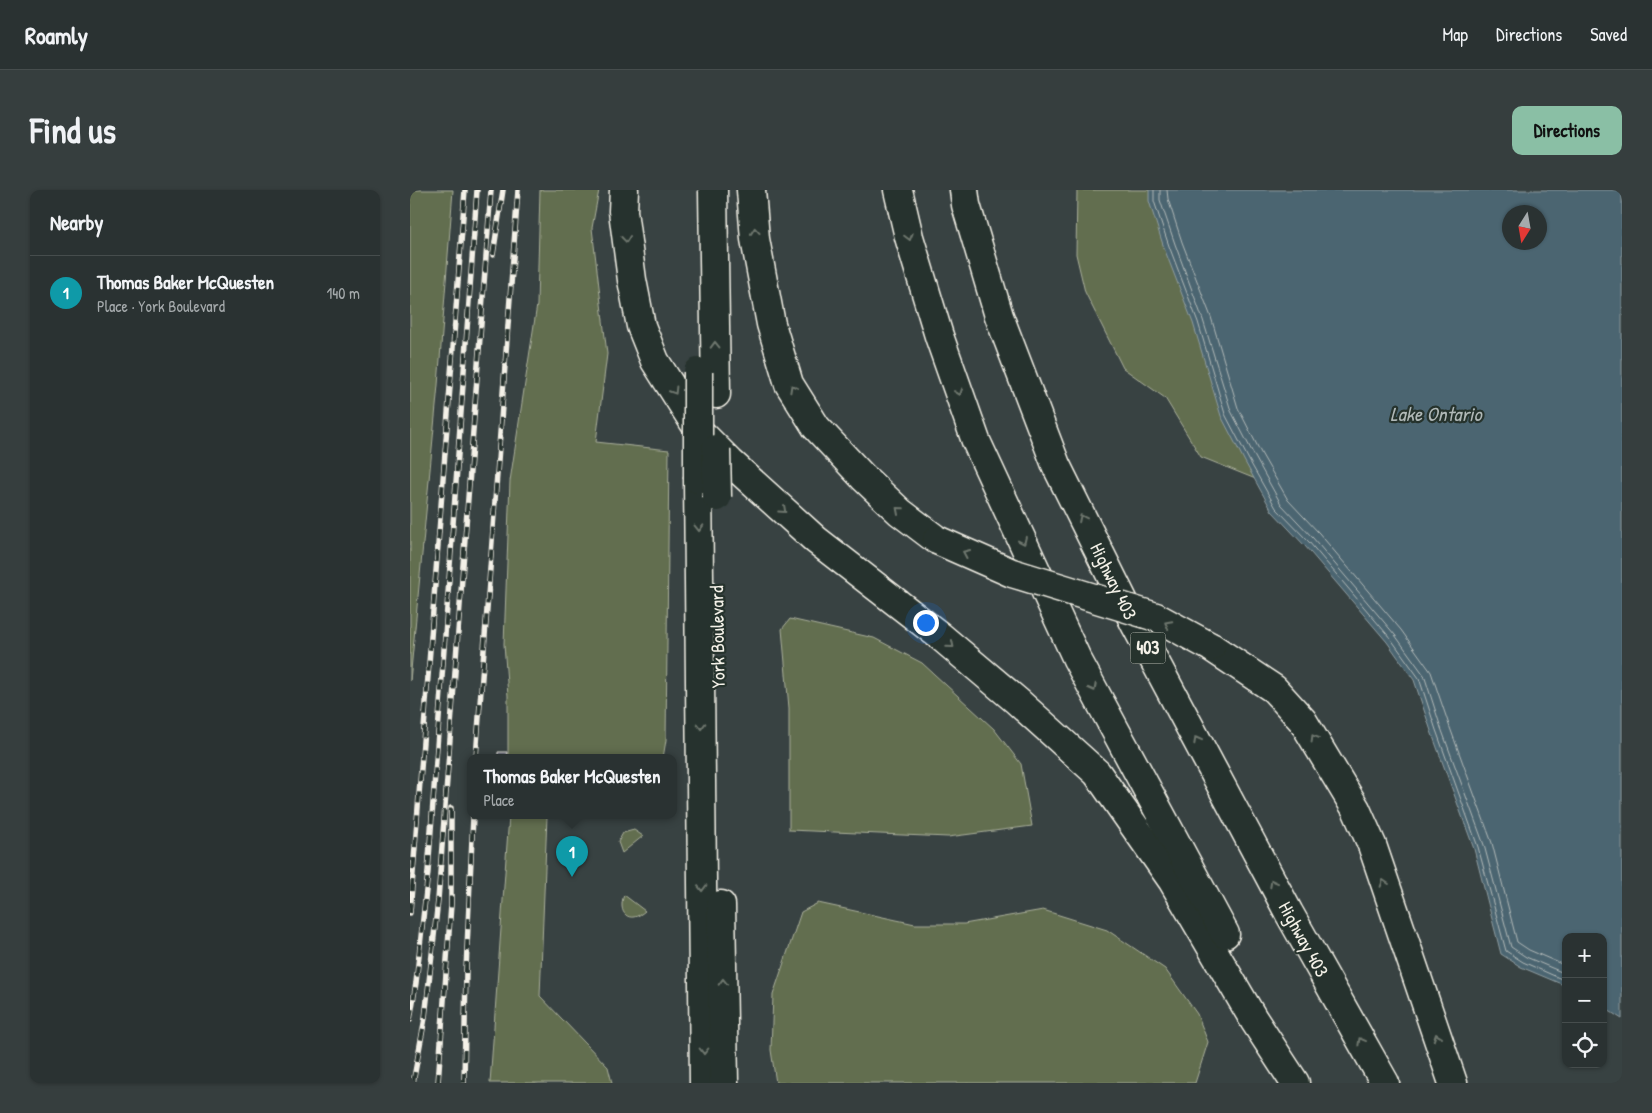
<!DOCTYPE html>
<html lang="en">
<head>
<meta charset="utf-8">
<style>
	:root { --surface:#2a3232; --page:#363e3e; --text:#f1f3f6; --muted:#a5aaac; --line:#464d4d; --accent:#8abfa5 }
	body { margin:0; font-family:"Patrick Hand",sans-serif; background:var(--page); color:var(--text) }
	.controls { position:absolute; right:15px; bottom:15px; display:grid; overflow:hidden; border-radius:10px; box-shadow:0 1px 4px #0004 }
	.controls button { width:45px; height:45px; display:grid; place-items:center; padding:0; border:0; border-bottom:1px solid var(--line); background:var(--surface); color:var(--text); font:25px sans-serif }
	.compass { position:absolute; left:1092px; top:15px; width:45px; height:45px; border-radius:50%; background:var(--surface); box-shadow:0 1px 4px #0004; rotate:191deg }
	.you { position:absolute; left:515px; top:432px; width:18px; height:18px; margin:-12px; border:4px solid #fff; border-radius:50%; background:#1a73e8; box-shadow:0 0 0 8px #1a73e833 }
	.badge { display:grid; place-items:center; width:32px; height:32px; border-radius:50%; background:var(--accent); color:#fff; font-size:16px; font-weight:700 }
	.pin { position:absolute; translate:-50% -41px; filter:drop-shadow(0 1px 2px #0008) }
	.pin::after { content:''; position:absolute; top:26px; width:18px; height:15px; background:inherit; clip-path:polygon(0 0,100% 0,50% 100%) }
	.popup { position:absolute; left:57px; top:564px; width:210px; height:65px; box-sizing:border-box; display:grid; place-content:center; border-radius:10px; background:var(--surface); filter:drop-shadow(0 1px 4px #0005); font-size:16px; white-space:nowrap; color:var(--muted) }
	.popup b { font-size:19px; color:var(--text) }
	.popup::after { content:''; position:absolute; left:50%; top:100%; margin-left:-10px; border:10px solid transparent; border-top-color:var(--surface) }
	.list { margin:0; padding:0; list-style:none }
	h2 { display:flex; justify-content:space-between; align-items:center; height:65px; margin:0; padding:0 20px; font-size:21px }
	h2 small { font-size:16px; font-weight:400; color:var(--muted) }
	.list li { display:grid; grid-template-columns:32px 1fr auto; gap:15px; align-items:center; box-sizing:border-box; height:75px; padding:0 20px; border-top:1px solid var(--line) }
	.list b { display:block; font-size:19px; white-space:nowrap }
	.list p { margin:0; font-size:16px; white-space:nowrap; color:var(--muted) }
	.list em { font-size:16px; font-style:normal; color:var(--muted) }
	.icon { flex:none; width:28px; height:28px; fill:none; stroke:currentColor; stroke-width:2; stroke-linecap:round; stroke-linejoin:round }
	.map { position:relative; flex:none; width:1212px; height:893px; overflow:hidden; border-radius:10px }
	header { display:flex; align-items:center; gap:30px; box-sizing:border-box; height:70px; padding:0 25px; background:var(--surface); border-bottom:1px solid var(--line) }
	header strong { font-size:24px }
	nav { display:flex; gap:28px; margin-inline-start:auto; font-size:18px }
	.intro { display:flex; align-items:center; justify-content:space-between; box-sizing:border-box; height:120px; padding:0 30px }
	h1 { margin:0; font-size:35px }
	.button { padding:12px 22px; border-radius:10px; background:var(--accent); color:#111; font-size:18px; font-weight:700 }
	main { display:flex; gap:30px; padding:0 30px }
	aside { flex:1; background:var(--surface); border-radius:10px; box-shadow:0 1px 4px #0004 }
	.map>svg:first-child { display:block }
	.green { fill:#626e4f; stroke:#abb09c }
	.water { fill:#4c6571; stroke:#8f9da1; fill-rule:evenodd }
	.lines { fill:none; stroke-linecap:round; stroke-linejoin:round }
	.shore { stroke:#b1b9b8; stroke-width:1 }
	.building { fill:#626572; stroke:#f4f1e8 }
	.primary-casing { stroke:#f4f1e8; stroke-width:31 }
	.highway-casing { stroke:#f4f1e8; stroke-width:31 }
	.primary { stroke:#26332d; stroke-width:28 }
	.highway { stroke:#26332d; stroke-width:28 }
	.rail-casing { stroke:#f4f1e8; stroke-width:5.5 }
	.rail { stroke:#26332d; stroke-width:4; stroke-dasharray:11; stroke-linecap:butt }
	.primary-bridge-casing { stroke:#f4f1e8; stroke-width:31; stroke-linecap:butt }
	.highway-bridge-casing { stroke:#f4f1e8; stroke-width:31; stroke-linecap:butt }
	.primary-bridge { stroke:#26332d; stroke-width:28 }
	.highway-bridge { stroke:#26332d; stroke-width:28 }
	.oneway { stroke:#6e766e }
	.labels { text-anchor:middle; stroke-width:4.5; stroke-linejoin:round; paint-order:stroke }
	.shield { fill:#26332d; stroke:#b6b8b0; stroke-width:1 }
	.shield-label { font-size:18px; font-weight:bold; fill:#f4f1e8 }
	.street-label { font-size:19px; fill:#f4f1e8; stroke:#26332d }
	.water-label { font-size:20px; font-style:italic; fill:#b1b9b8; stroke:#26332d }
</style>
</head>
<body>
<header>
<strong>Roamly</strong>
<nav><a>Map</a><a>Directions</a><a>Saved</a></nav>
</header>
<div class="intro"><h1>Find us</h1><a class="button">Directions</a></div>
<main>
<aside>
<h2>Nearby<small></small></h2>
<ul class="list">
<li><span class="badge" style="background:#0f9aa8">1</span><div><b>Thomas Baker McQuesten</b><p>Place · York Boulevard</p></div><em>140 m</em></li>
</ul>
</aside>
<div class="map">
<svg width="1212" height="893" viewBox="0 0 1212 893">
	<rect width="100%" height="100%" fill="#384242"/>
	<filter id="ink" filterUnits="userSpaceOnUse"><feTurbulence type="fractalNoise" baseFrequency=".02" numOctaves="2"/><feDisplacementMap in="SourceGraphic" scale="10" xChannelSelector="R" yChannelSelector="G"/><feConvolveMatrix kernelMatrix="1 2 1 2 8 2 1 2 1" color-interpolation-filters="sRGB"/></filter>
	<g filter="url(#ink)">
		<g class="green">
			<path d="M0,0H43L28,195L0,491Z"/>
			<path d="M130,0H189L182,38L197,164L186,252L259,260L256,550L253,568H98V506L94,454L100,291L127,115Z"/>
			<path d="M667,0H739L858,294L791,267L755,208L713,178L675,102L666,64Z"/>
			<path d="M380,429L464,448L512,473L584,539L611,574L622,636L538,647L379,640V518L372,439Z"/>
			<path d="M99,626H137L130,806L198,877L202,893H80Z"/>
			<path d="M224,640L233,646L212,663L208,652L213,643Z"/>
			<path d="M214,705L235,721C219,735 207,723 214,705Z"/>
			<path d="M408,713L505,734H554L633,720L697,740L755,779L787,824L798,852L785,893H366L361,860L363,805L391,722Z"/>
		</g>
		<path class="water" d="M739,0H1212V829L1193,817V747H1156V796L1111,777L1091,764L1064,659L1021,541L1004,490L977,452L895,356L862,321L835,272L811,226L783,133L754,58L739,11ZM1100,22H1130V52H1100Z"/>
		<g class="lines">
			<g class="shore">
				<path d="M744,0V11L759,56L788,132L815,224L839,270L866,318L899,352L981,449L1009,488L1026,540L1068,657L1096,761L1113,772L1156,791"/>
				<path d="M750,0V10L765,54L793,130L821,221L845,267L871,314L903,348L985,445L1014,485L1031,538L1074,655L1101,757L1116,767L1156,784"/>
				<path d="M757,0L758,9L772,52L801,127L828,218L851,263L878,310L909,343L991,440L1021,482L1039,535L1082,653L1107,752L1119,760L1156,776"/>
			</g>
		</g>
		<path class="building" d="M88,562H97L96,568H88Z"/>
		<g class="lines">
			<defs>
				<g id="primary">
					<path d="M303,0L306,204"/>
					<path d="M288,289L294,893"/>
					<path d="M311,715L314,893"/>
				</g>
				<g id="highway">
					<path d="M214,0L213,21L222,90L231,136L245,171L290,242L320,272L406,350L530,446L607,511L687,583L762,690L844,830L885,893"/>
					<path d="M341,0L345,49L361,134L379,194L406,237L453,287L490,322L527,350"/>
					<path d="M488,0L499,47L529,146L566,251L667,469L815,744"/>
					<path d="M554,0L556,15L589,126L646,275L726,436L879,723L975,893"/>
					<path d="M801,457L864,499L893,531L946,619L962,655L1043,893"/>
				</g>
			</defs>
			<use href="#primary" class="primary-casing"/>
			<use href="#highway" class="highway-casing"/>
			<use href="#primary" class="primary"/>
			<use href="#highway" class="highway"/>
			<defs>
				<g id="rail">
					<path d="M83,65L93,0"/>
					<path d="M66,568L108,0"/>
					<path d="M0,723L55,0"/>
					<path d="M0,830L6,793L18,682L67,0"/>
					<path d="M3,893L15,828L28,710L81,0"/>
					<path d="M28,893L41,715V618"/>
					<path d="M54,893L56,780L63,626"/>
				</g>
			</defs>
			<use href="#rail" class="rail-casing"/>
			<use href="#rail" class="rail"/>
			<defs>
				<g id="primary-bridge">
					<path d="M288,182V289"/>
					<path d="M306,259L307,307"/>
				</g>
				<path id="highway-bridge" d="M527,350L602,383L746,427L801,457"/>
			</defs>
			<use href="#primary-bridge" class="primary-bridge-casing"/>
			<use href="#highway-bridge" class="highway-bridge-casing"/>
			<use href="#primary-bridge" class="primary-bridge"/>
			<use href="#highway-bridge" class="highway-bridge"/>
		</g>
		<defs><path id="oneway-chevron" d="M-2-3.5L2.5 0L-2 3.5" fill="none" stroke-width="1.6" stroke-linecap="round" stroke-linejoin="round" transform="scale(1.25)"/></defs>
		<g class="oneway">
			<use href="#oneway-chevron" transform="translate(345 41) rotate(-95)"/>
			<use href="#oneway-chevron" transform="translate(499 47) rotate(75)"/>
			<use href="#oneway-chevron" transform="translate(216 49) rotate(83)"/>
			<use href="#oneway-chevron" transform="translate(305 155) rotate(-91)"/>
			<use href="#oneway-chevron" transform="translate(383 198) rotate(-119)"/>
			<use href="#oneway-chevron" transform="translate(264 201) rotate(58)"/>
			<use href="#oneway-chevron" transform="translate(549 202) rotate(70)"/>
			<use href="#oneway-chevron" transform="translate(373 320) rotate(42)"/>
			<use href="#oneway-chevron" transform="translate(489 320) rotate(-139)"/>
			<use href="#oneway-chevron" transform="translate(672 328) rotate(-116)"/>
			<use href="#oneway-chevron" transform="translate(289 338) rotate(89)"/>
			<use href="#oneway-chevron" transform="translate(613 351) rotate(65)"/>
			<use href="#oneway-chevron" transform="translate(556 363) rotate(-156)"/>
			<use href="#oneway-chevron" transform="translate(758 434) rotate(-152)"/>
			<use href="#oneway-chevron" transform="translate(541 455) rotate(40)"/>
			<use href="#oneway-chevron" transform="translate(683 498) rotate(62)"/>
			<use href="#oneway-chevron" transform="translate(291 536) rotate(89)"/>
			<use href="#oneway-chevron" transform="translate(904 548) rotate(-121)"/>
			<use href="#oneway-chevron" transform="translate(787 550) rotate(-118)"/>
			<use href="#oneway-chevron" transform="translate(863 693) rotate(-118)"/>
			<use href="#oneway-chevron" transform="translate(974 693) rotate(-108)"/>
			<use href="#oneway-chevron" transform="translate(292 698) rotate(89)"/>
			<use href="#oneway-chevron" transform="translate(313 792) rotate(-91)"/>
			<use href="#oneway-chevron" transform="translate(1027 847) rotate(-109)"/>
			<use href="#oneway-chevron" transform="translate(951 851) rotate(-119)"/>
			<use href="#oneway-chevron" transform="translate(294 861) rotate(90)"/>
		</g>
	</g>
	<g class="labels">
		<rect class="shield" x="720.5" y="442.5" width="35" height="31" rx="4"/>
		<g class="shield-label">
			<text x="738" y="464">403</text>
		</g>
		<g class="street-label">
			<text transform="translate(704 391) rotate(64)" y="7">Highway 403</text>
			<text transform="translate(307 447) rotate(-91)" y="7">York Boulevard</text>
			<text transform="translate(894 749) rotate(61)" y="7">Highway 403</text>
		</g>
		<g class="water-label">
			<text x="1026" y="231">Lake Ontario</text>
		</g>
	</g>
</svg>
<div class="controls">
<button>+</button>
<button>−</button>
<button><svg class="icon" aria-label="locate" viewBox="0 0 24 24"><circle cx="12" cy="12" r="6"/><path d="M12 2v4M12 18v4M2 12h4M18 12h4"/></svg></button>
</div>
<svg class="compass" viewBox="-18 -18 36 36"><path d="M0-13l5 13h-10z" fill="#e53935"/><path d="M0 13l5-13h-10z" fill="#a5aaac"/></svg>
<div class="you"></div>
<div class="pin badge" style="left:162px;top:687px;background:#0f9aa8">1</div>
<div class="popup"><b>Thomas Baker McQuesten</b>Place</div>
</div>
</main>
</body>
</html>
